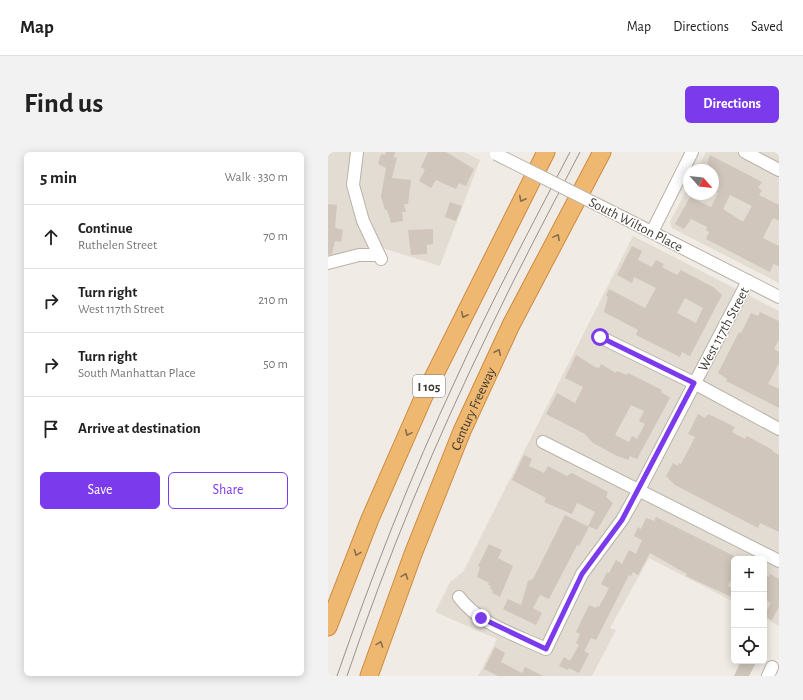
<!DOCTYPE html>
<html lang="en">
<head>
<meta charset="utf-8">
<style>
	:root { --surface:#fff; --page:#f2f2f2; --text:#222; --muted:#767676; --line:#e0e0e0; --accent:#7c3aed }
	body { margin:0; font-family:"Alegreya Sans",sans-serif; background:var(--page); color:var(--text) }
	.controls { position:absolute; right:12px; bottom:12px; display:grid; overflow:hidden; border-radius:6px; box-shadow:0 2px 10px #0003 }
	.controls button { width:36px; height:36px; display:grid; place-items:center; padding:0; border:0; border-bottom:1px solid var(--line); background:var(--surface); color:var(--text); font:20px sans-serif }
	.compass { position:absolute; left:355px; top:12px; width:36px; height:36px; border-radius:50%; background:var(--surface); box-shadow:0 2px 10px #0003; rotate:117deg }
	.stop { position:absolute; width:12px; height:12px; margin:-9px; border:3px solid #7c3aed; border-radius:50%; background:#fff }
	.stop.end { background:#7c3aed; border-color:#fff; box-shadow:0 1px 4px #0008 }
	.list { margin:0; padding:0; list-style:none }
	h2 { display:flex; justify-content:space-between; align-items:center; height:52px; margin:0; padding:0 16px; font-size:17px }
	h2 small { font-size:13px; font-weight:400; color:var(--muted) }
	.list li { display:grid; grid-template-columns:26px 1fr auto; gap:12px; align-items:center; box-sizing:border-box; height:64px; padding:0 16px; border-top:1px solid var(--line) }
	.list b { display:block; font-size:15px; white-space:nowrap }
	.list p { margin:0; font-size:13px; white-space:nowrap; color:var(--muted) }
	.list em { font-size:13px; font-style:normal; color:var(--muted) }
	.actions { display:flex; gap:8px; padding:12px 16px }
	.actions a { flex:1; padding:9px 0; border:1px solid var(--accent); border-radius:6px; text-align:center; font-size:14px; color:var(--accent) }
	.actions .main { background:var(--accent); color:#fff }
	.icon { flex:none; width:22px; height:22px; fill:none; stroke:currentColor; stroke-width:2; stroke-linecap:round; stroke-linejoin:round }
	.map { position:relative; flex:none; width:451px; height:524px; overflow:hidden; border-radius:6px }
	header { display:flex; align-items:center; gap:24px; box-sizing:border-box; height:56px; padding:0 20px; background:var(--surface); border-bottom:1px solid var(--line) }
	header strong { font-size:19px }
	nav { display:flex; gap:22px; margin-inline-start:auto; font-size:14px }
	.intro { display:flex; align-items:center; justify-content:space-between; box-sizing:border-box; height:96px; padding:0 24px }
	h1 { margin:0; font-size:28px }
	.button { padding:10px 18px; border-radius:6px; background:var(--accent); color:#fff; font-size:14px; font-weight:700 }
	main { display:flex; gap:24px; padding:0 24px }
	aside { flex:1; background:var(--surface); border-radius:6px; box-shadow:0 2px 10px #0003 }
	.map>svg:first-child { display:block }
	.residential { fill:#e3dcd2 }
	.building { fill:#d0c6bb; fill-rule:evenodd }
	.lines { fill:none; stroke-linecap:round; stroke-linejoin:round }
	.minor-casing { stroke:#bab2a8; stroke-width:14 }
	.highway-casing { stroke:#cd8b41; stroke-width:19 }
	.minor { stroke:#fff; stroke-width:12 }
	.highway { stroke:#efb870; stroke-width:17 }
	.tram { stroke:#939393; stroke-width:1 }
	.minor-bridge-casing { stroke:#bab2a8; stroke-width:14; stroke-linecap:butt }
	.minor-bridge { stroke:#fff; stroke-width:12 }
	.oneway { stroke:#876d4d }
	.route { stroke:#7c3aed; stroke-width:5 }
	.labels { text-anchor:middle; stroke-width:3; stroke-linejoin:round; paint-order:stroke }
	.shield { fill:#fff; stroke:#7a7672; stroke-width:1 }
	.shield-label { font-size:13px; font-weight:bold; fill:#413b35 }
	.street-label { font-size:14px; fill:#413b35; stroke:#fff }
</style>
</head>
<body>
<header>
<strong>Map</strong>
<nav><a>Map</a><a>Directions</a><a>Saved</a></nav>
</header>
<div class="intro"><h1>Find us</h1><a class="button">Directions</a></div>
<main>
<aside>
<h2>5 min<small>Walk · 330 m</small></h2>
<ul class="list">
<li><svg class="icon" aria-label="ahead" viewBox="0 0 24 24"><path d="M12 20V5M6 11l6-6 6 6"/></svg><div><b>Continue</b><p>Ruthelen Street</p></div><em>70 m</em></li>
<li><svg class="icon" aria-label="right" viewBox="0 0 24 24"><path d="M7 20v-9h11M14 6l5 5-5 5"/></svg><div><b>Turn right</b><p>West 117th Street</p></div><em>210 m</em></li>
<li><svg class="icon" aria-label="right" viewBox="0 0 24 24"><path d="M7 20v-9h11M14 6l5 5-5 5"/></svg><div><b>Turn right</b><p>South Manhattan Place</p></div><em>50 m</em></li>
<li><svg class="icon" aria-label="arrive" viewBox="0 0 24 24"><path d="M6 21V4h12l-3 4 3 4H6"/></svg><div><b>Arrive at destination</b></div></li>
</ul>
<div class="actions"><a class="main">Save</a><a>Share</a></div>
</aside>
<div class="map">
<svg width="451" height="524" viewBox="0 0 451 524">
	<rect width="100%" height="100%" fill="#f0ebe4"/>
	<g class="residential">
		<path d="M0,0H136L152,8L112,114L48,94L0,104Z"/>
		<path d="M378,0H451V131L344,76L342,70L361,33V42H385V18H369Z"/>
		<path d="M305,84L451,159V474L436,466V407H406V450L321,406L282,476L288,478L264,524H150L169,487L107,460L122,430L135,420Z"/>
	</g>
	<g class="building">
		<path d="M58,0H67L66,5L69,6L64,26L83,28L80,52H76L78,60H74L75,69L63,71L59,58H57L53,44L58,16L50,12L53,2L57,3Z"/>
		<path d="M100,0H118L146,17L138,34L131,31L128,37L108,28L103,36L91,29L97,18L93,15Z"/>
		<path d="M382,3L434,30L430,36L434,38L431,43L451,53V69L445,66L435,86L451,94V114L445,112L442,120L378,87L381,80L378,78L379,75L363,67L356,77L347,72L362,45L383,55L390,41L385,39V18H378L381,12L379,11ZM402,43L424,54L415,70L395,57Z"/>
		<path d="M122,50L134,54L128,69L117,65Z"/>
		<path d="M0,52L9,53L7,76L15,78L13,90L7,89L4,102L0,103Z"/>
		<path d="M105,77V92L99,93V102L83,103L80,78Z"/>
		<path d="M304,94L314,99L310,108L324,115L328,108L336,112L334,115L349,123L353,118L385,135L394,143L362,204L354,200L352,205L308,183L310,178L276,160L280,145L278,144L281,137L317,156L328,136L306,125L304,131L289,123ZM357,146L375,156L368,171L349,161Z"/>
		<path d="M432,160L451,169V188L446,197L451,200V211L440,232L451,237V256L398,229L399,227L390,221L411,180L413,181L423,161L430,164Z"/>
		<path d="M248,203L267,215L271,216L273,212L288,221L289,219L299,223L300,221L334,238L333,240L342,246L309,307L302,304L300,308L289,304L265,291L257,282L218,262L229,241L247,251L255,235L237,226ZM303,253L316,259L311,269L317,272L309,287L304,284L301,290L287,283Z"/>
		<path d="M370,262L377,266L380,262L407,275L404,280L417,287L419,284L445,298L444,299L451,303V380L432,371L430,376L347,333L338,324L345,311L350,314L351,311L353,312L367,285L360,282Z"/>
		<path d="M196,303L204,307L201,314L216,321L220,314L239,324L244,321L280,340L278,345L285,351L269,378L260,374L267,360L249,351L244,362L216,350L218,346L184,328Z"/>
		<path d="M237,363L261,375L251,394L249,393L221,447L212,443L205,456L214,461L208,473L175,457L180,447L193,453L200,429L205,427Z"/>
		<path d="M328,365L412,407H406V422L400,434L406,437V446L358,424L359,422L322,401L310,423L305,420L303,424L301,423L268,488L263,486L256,499L261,502L251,521L241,516L240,518L231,514L236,505L242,509L251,493L248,491L252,482L248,480L261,453L268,456L269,454L271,455L281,436L273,432L279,420L281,421L288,408L294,412L301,398L308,402L314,388L306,384L310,375L313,377L318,366L326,369Z"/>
		<path d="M161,392L174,398L170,406L185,414L172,445L164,441L165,438L162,437L163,434L160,433L161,431L149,425L152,415L150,414Z"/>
		<path d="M436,422L441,425L442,422L451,427V455L444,468L436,464L443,451L436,447Z"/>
		<path d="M167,495L177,501L173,510L194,521L197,515L215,524H170L156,517Z"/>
		<path d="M413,509H429L421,524H406Z"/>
	</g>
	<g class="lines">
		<defs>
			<g id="minor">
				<path d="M29,0L25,33L35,69L53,107"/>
				<path d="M417,0L451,18"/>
				<path d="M296,66L451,145"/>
				<path d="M324,80L364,0"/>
				<path d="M0,111L31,103H50"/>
				<path d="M272,185L366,231L451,277"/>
				<path d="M215,290L451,409"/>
				<path d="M131,445C151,472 188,483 218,497L254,422L294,368L311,338L420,129"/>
				<path d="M440,524L444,515"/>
			</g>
			<g id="highway">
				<path d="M0,475L42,367L96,244L218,0"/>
				<path id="s1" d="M41,524L85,402L134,279L183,173L274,0"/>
			</g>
		</defs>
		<use href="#minor" class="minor-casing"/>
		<use href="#highway" class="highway-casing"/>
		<use href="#minor" class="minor"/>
		<use href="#highway" class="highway"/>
		<g class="tram">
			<path d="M9,524C44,423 83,323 128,227C163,150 203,75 242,0"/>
			<path d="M19,524C59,405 108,288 163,175C191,116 222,58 252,0"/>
		</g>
		<defs>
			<path id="minor-bridge" d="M168,2L296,66"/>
		</defs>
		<use href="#minor-bridge" class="minor-bridge-casing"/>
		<use href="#minor-bridge" class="minor-bridge"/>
	</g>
	<defs><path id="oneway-chevron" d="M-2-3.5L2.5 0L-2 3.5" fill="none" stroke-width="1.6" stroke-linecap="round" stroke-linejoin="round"/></defs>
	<g class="oneway">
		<use href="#oneway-chevron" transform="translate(194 47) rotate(117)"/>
		<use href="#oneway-chevron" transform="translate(229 85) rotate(-62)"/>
		<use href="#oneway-chevron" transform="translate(136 163) rotate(116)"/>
		<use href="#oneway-chevron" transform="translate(170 200) rotate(-65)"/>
		<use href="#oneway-chevron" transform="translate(80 281) rotate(114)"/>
		<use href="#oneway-chevron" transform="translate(29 401) rotate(111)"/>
		<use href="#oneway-chevron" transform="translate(77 424) rotate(-70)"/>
		<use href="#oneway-chevron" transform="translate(52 492) rotate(-70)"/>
	</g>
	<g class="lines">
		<path class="route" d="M153,466L218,497L254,422L294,368L366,231L272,185"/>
	</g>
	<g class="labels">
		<rect class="shield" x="85" y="223" width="32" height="22" rx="3"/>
		<g class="shield-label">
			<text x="101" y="239">I 105</text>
		</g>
		<g class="street-label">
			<text transform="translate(308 72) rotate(27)" y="5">South Wilton Place</text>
			<text transform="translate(395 177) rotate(-62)" y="5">West 117th Street</text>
			<text dy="5" stroke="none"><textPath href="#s1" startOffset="287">Century Freeway</textPath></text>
		</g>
	</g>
</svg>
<div class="controls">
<button>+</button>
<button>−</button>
<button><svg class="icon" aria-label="locate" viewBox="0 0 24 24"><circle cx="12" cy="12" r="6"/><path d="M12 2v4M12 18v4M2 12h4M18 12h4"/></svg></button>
</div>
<svg class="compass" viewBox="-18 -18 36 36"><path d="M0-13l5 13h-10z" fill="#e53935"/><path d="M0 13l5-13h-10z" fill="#767676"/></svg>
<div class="stop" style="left:272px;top:185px"></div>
<div class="stop end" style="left:153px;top:466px"></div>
</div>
</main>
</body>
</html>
